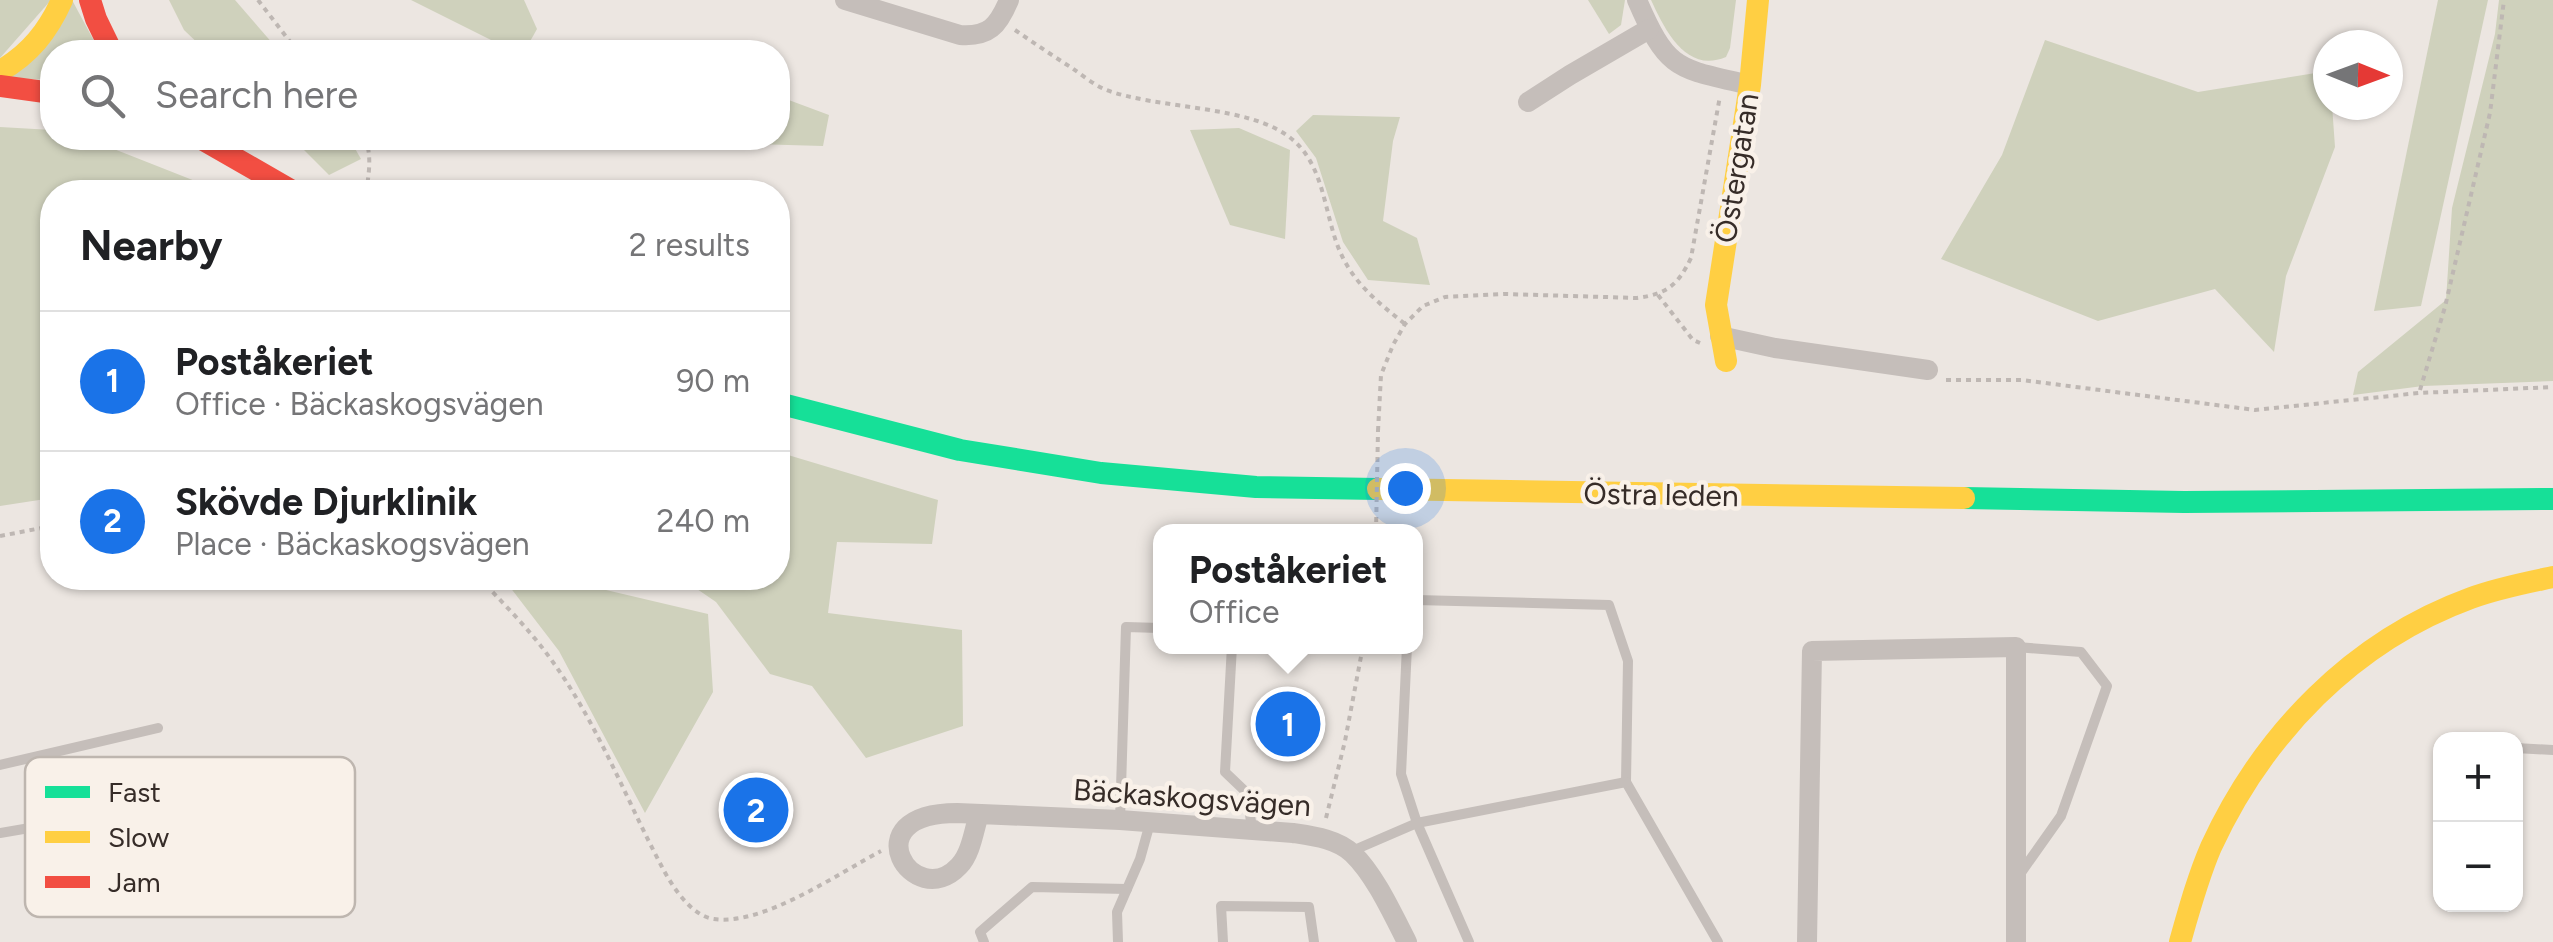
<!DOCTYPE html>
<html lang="en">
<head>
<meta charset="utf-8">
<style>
	:root { --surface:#fff; --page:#f2f2f2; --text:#202124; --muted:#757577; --line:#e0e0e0; --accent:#1a73e8 }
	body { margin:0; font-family:Figtree,sans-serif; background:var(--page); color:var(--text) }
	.controls { position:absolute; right:30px; bottom:30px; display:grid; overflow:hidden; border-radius:20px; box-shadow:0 2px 8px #0004 }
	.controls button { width:90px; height:90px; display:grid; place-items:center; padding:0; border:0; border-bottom:2px solid var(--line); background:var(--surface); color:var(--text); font:50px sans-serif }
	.compass { position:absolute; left:2313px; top:30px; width:90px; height:90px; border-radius:50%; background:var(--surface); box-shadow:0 2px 8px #0004; rotate:91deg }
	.you { position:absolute; left:1405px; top:488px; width:35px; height:35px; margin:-25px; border:8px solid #fff; border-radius:50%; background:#1a73e8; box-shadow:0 0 0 15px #1a73e833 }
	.badge { display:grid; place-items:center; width:65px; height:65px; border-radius:50%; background:var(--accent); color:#fff; font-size:32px; font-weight:700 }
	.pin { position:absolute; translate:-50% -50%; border:5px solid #fff; box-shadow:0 2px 10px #0006 }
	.popup { position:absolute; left:1153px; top:524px; width:270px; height:130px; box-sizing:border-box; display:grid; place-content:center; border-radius:20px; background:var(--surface); filter:drop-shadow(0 2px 8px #0005); font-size:32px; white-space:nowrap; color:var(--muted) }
	.popup b { font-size:38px; color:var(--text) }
	.popup::after { content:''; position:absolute; left:50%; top:100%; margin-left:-20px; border:20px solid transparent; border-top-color:var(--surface) }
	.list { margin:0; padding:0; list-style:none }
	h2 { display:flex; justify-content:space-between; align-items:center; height:130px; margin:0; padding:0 40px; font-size:42px }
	h2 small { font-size:32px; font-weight:400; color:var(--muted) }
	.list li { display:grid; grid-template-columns:65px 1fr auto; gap:30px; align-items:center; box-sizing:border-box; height:140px; padding:0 40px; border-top:2px solid var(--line) }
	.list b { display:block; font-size:38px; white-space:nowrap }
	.list p { margin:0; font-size:32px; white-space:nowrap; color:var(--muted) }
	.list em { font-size:32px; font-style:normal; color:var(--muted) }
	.icon { flex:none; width:55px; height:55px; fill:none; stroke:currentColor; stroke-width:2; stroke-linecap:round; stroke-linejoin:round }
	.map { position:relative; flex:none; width:2553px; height:942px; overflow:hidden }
	.search { position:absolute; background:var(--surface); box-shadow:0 2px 8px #0004; left:40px; top:40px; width:750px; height:110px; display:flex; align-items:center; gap:25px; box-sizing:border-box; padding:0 35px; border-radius:40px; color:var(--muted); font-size:38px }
	.panel { position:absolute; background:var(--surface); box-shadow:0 2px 8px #0004; left:40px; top:180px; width:750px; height:410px; border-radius:40px }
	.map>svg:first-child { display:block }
	.green { fill:#cfd1bc }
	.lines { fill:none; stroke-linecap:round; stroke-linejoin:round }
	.path { stroke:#beb7b3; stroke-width:4; stroke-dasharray:5 5; stroke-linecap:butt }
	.lane { stroke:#c5beba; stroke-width:10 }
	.street { stroke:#c5beba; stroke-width:20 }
	.fast { stroke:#16e098; stroke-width:22 }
	.slow { stroke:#ffcf43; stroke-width:22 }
	.jam { stroke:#f24e42; stroke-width:22 }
	.path-bridge { stroke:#beb7b3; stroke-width:4; stroke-dasharray:5 5; stroke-linecap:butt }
	.labels { text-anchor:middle; stroke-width:9; stroke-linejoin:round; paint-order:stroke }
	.street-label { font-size:30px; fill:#362c28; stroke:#f9f1e9 }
	.key { fill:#f9f1e9; stroke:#beb6af; stroke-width:2.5 }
	.key-label { font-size:28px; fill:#362c28 }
</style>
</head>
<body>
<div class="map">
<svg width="2553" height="942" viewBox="0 0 2553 942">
	<rect width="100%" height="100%" fill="#ece6e1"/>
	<g class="green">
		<path d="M0,0H51L0,58Z"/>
		<path d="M72,0L100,52H52V80L10,78Z"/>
		<path d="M169,0H235L280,52H207L184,30Z"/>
		<path d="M411,0H524L537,29L524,52H515Z"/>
		<path d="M1588,0H1625L1621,25L1609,34Z"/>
		<path d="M1651,0H1736L1730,48L1726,57C1686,74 1665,30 1651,0Z"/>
		<path d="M2438,0H2488L2421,306L2374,311Z"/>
		<path d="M2499,0H2553V381L2423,386L2353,395L2358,372L2446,300L2452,208L2495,34Z"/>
		<path d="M2045,40L2198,92L2328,71V105H2332L2335,147L2286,276L2274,352L2215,289L2098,321L1941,259L2002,155Z"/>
		<path d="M778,96L829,115L823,146L651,141L648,138H778Z"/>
		<path d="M1313,115L1400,117L1393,141L1383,221L1417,238L1430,285L1368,280L1343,242L1316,158L1296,131Z"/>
		<path d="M0,127L52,130V138H86L223,192H52V498L0,506Z"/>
		<path d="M1239,128L1290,150L1285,239L1230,225L1190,130Z"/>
		<path d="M292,138H349L361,159L329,175Z"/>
		<path d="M778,452L938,500L932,544L837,542L828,613L962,630L963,726L866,758L812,686L770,674L716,602L681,578H778Z"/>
		<path d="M503,578H555L708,614L713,692L645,813L559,651Z"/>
	</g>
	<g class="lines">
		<g class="path">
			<path d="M258,0L298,52"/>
			<path d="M1015,30C1034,43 1053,56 1072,68C1082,75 1093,84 1104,89C1156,110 1252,104 1293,140C1327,169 1324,221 1343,258C1357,286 1381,305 1405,324"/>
			<path d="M365,138C372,155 369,174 366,192"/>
			<path d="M1658,295L1693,340L1700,343"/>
			<path d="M1946,380H2022L2255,410L2419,393L2553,387"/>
			<path d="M2420,390L2445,307L2490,113L2504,0"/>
			<path d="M1378,431L1381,375L1393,345L1405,324L1423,306L1445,297L1505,294L1637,298C1667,294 1678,285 1691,258L1720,96"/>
			<path d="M0,536L52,526"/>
			<path d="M479,578C503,603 529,629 550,658C597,722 625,797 662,867C672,886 691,916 714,919C763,926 837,874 881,851"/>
			<path d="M1326,818L1345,741L1363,646"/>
		</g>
		<g class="lane">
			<path d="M1416,600L1609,605L1628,661L1626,782L1718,942"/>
			<path d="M1232,646L1225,772L1247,793L1252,829"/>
			<path d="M1407,646L1401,774L1417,823L1626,782"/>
			<path d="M2016,647L2081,652L2107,686L2061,816L2020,874"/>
			<path d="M2516,748L2553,750"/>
			<path d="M0,765L158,728"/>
			<path d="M1120,820L1126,627L1160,628"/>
			<path d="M0,833L134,810"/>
			<path d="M1352,851L1417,823L1469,942"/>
			<path d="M984,942L980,932L1032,887L1127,889"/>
			<path d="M1118,942L1117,912L1140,859L1150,823"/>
			<path d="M1223,942L1221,906L1309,907L1314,942"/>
		</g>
		<g class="street">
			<path d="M845,0L960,35C989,37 998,26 1009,0"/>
			<path d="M1637,0C1668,72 1677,68 1750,85"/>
			<path d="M1528,102L1570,75L1649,29"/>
			<path d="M1720,336L1775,348L1928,370"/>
			<path d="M979,814C974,830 971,854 959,866C914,914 850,813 957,813L1120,820L1293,833C1313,836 1338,839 1353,854C1375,875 1393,915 1407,942"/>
			<path d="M1807,942L1812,651L2016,647V942"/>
		</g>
		<g class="fast">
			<path d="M778,403L960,450L1101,473L1256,487L1378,489"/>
			<path d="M1964,498L2184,502L2553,499"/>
		</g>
		<g class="slow">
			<path d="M0,71C30,54 48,31 62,0"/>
			<path d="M1726,361L1716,305L1750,85L1758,0"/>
			<path d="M1378,489L1964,498"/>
			<path d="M2180,942C2189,910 2198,877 2211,847C2263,734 2353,641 2471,598C2498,588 2525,583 2553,577"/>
		</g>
		<g class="jam">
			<path d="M90,0L96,19L112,52"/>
			<path d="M0,86L52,93"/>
			<path d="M200,138L294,192"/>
		</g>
		<path class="path-bridge" d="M1376,532L1378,431"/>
	</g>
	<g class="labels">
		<g class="street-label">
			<text transform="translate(1737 168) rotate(-81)" y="10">Östergatan</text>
			<text transform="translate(1661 495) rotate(1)" y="10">Östra leden</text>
			<text transform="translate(1192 798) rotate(4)" y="10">Bäckaskogsvägen</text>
		</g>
	</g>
	<rect x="25" y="757" width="330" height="160" rx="15" class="key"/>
	<rect x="45" y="786" width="45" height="12" fill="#16e098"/>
	<rect x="45" y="831" width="45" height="12" fill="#ffcf43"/>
	<rect x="45" y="876" width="45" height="12" fill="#f24e42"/>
	<g class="key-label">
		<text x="108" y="802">Fast</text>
		<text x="108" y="847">Slow</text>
		<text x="108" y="892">Jam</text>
	</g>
</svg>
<div class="controls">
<button>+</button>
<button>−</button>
</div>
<svg class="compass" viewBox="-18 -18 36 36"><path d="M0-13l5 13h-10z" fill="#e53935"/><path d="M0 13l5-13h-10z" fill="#757577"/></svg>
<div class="you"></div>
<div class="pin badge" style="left:1288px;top:724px">1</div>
<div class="popup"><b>Poståkeriet</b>Office</div>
<div class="pin badge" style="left:756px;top:810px">2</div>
<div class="search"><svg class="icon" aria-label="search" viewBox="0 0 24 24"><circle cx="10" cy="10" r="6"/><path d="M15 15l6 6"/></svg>Search here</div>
<section class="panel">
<h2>Nearby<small>2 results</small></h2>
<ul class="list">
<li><span class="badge">1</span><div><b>Poståkeriet</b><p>Office · Bäckaskogsvägen</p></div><em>90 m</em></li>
<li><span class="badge">2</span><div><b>Skövde Djurklinik</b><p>Place · Bäckaskogsvägen</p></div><em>240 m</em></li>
</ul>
</section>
</div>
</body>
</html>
